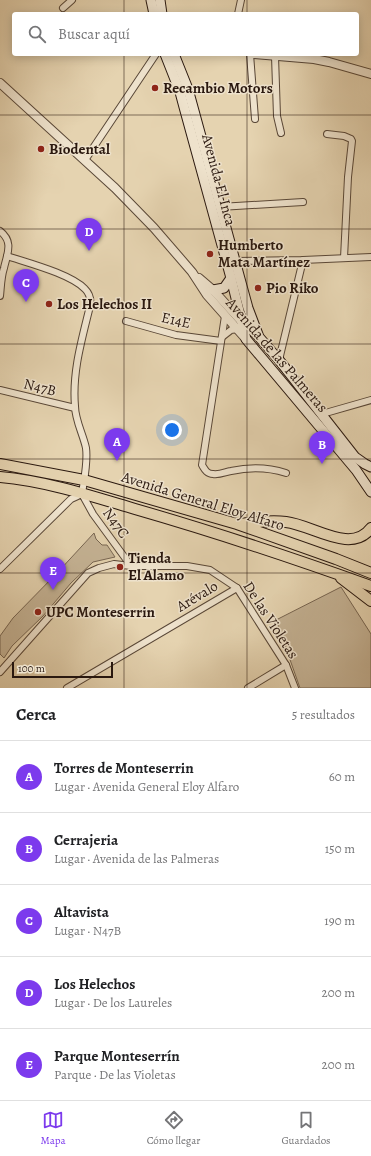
<!DOCTYPE html>
<html lang="es">
<head>
<meta charset="utf-8">
<style>
	:root { --surface:#fff; --page:#f2f2f2; --text:#202124; --muted:#757577; --line:#e0e0e0; --accent:#7c3aed }
	body { margin:0; font-family:Alegreya,serif; background:var(--page); color:var(--text) }
	.scale { position:absolute; left:12px; bottom:10px; width:101px; box-sizing:border-box; padding-left:4px; border:2px solid #2a180f; border-top:0; font-size:11px; line-height:14px; white-space:nowrap; color:#2a180f; -webkit-text-stroke:3px #eee2cc; paint-order:stroke }
	.you { position:absolute; left:172px; top:430px; width:14px; height:14px; margin:-10px; border:3px solid #fff; border-radius:50%; background:#1a73e8; box-shadow:0 0 0 6px #1a73e833 }
	.badge { display:grid; place-items:center; width:26px; height:26px; border-radius:50%; background:var(--accent); color:#fff; font-size:13px; font-weight:700 }
	.pin { position:absolute; translate:-50% -33px; filter:drop-shadow(0 1px 2px #0008) }
	.pin::after { content:''; position:absolute; top:21px; width:14px; height:12px; background:inherit; clip-path:polygon(0 0,100% 0,50% 100%) }
	.list { margin:0; padding:0; list-style:none }
	h2 { display:flex; justify-content:space-between; align-items:center; height:52px; margin:0; padding:0 16px; font-size:17px }
	h2 small { font-size:13px; font-weight:400; color:var(--muted) }
	.list li { display:grid; grid-template-columns:26px 1fr auto; gap:12px; align-items:center; box-sizing:border-box; height:72px; padding:0 16px; border-top:1px solid var(--line) }
	.list b { display:block; font-size:15px; white-space:nowrap }
	.list p { margin:0; font-size:13px; white-space:nowrap; color:var(--muted) }
	.list em { font-size:13px; font-style:normal; color:var(--muted) }
	.icon { flex:none; width:22px; height:22px; fill:none; stroke:currentColor; stroke-width:2; stroke-linecap:round; stroke-linejoin:round }
	.map { position:relative; flex:none; width:371px; height:688px; overflow:hidden }
	.search { position:absolute; background:var(--surface); box-shadow:0 2px 10px #0003; left:12px; right:12px; top:12px; height:44px; display:flex; align-items:center; gap:10px; box-sizing:border-box; padding:0 14px; border-radius:4px; color:var(--muted); font-size:15px }
	.sheet { height:412px; background:var(--surface) }
	nav { display:flex; justify-content:space-around; align-items:center; box-sizing:border-box; height:56px; border-top:1px solid var(--line); background:var(--surface); font-size:11px; color:var(--muted) }
	nav a { display:grid; justify-items:center; gap:2px }
	nav .on { color:var(--accent) }
	.map>svg:first-child { display:block }
	.green { fill:#c5b395; stroke:#786652 }
	.lines { fill:none; stroke-linecap:round; stroke-linejoin:round }
	.minor-casing { stroke:#594737; stroke-width:8 }
	.tertiary-casing { stroke:#594737; stroke-width:10 }
	.secondary-casing { stroke:#2a180f; stroke-width:11 }
	.primary-casing { stroke:#2a180f; stroke-width:12 }
	.minor { stroke:#eee2cc; stroke-width:6 }
	.tertiary { stroke:#eee2cc; stroke-width:8 }
	.secondary { stroke:#eee2cc; stroke-width:9 }
	.primary { stroke:#e5d3b0; stroke-width:10 }
	.grid { fill:none; stroke:#2a180f; stroke-width:1; stroke-opacity:0.55 }
	.poi-dot { fill:#8f2418; stroke:#eee2cc; stroke-width:1.5 }
	.labels { text-anchor:middle; stroke-width:3; stroke-linejoin:round; paint-order:stroke }
	.poi-label { font-size:15px; font-weight:bold; fill:#2a180f; stroke:#eee2cc; text-anchor:start }
	.street-label { font-size:15px; fill:#2a180f; stroke:#eee2cc }
</style>
</head>
<body>
<div class="map">
<svg width="371" height="688" viewBox="0 0 371 688">
	<rect width="100%" height="100%" fill="#e5d3b0"/>
	<filter id="stains"><feTurbulence type="fractalNoise" baseFrequency=".005" numOctaves="4"/><feColorMatrix values="0 0 0 0 .2 0 0 0 0 .09 0 0 0 0 .02 0 0 0 .5 -.17"/></filter>
	<radialGradient id="worn" r=".72"><stop offset=".6" stop-color="#630" stop-opacity="0"/><stop offset="1" stop-color="#630" stop-opacity=".3"/></radialGradient>
	<g class="green">
		<path d="M94,533L96,539L102,545H107L115,557L93,562L71,583L43,616L12,646L4,658L0,654V636L13,618L58,572Z"/>
		<path d="M341,587L371,634V688H300L276,620Z"/>
	</g>
	<g class="lines">
		<defs>
			<g id="minor">
				<path d="M63,8L72,0"/>
				<path d="M238,14L241,0"/>
				<path d="M250,54L255,119"/>
				<path d="M275,56L277,116L281,133"/>
				<path d="M327,134L344,136L351,139L352,141L348,177L344,258"/>
				<path d="M85,160L156,54"/>
				<path d="M220,207L303,202"/>
				<path d="M0,231C14,242 7,254 4,268C1,277 1,287 0,296"/>
				<path d="M7,256C28,263 71,274 85,289C90,294 91,300 90,306C82,339 72,372 75,406C75,420 83,434 86,448C88,463 84,479 82,494"/>
				<path d="M235,261L303,260L371,257"/>
				<path d="M225,316L202,465C205,470 207,474 213,474C220,475 225,472 231,471C250,467 267,467 286,473"/>
				<path d="M126,321L176,335L221,341"/>
				<path d="M222,337L231,330L237,329"/>
				<path d="M279,360L303,260"/>
				<path d="M0,390L75,408"/>
				<path d="M322,414L371,400"/>
				<path d="M82,494L93,514L131,566"/>
				<path d="M0,569L71,499L82,494"/>
				<path d="M0,672L88,573L99,568L114,564L131,566H187L210,570L237,588L286,665L295,688"/>
				<path d="M67,688L237,588"/>
				<path d="M248,688L286,665"/>
			</g>
			<g id="tertiary">
				<path d="M254,54L314,59L329,62L371,74"/>
				<path d="M0,83L115,188L154,228L192,272L207,295L246,339"/>
				<path d="M199,278L213,290L242,322L259,337"/>
			</g>
			<g id="secondary">
				<path d="M151,0L154,14"/>
				<path d="M160,0L162,14"/>
				<path d="M165,54L180,92L184,107L231,278L246,339L356,470L371,492"/>
				<path d="M174,54L188,89L248,308L259,337L279,360L355,457L365,464L371,467"/>
				<path d="M213,290L224,288L231,278"/>
			</g>
			<g id="primary">
				<path d="M0,464L84,480L237,524L336,559L371,573"/>
				<path d="M0,477C46,481 91,496 135,509C215,532 293,558 371,586"/>
				<path d="M240,524C255,522 271,520 286,522C313,525 351,555 371,528"/>
				<path d="M341,578L371,601"/>
			</g>
		</defs>
		<use href="#minor" class="minor-casing"/>
		<use href="#tertiary" class="tertiary-casing"/>
		<use href="#secondary" class="secondary-casing"/>
		<use href="#primary" class="primary-casing"/>
		<use href="#minor" class="minor"/>
		<use href="#tertiary" class="tertiary"/>
		<use href="#secondary" class="secondary"/>
		<use href="#primary" class="primary"/>
	</g>
	<path class="grid" d="M124,0V14M247,0V14M124,54V688M247,54V688M0,115H371M0,229H371M0,344H371M0,459H371M0,573H371"/>
	<g class="poi-dot">
		<circle cx="155" cy="88" r="4"/>
		<circle cx="41" cy="149" r="4"/>
		<circle cx="210" cy="254" r="4"/>
		<circle cx="258" cy="288" r="4"/>
		<circle cx="49" cy="304" r="4"/>
		<circle cx="120" cy="567" r="4"/>
		<circle cx="38" cy="612" r="4"/>
	</g>
	<g class="labels">
		<g class="poi-label">
			<text x="163" y="93">Recambio Motors</text>
			<text x="49" y="154">Biodental</text>
			<text x="218" y="250">Humberto<tspan x="218" dy="17">Mata Martínez</tspan></text>
			<text x="266" y="293">Pio Riko</text>
			<text x="57" y="309">Los Helechos II</text>
			<text x="128" y="563">Tienda<tspan x="128" dy="17">El Alamo</tspan></text>
			<text x="46" y="617">UPC Monteserrin</text>
		</g>
		<g class="street-label">
			<text transform="translate(219 180) rotate(75)" y="5">Avenida El Inca</text>
			<text transform="translate(176 320) rotate(12)" y="5">E14E</text>
			<text transform="translate(277 355) rotate(49)" y="5">Avenida de las Palmeras</text>
			<text transform="translate(40 387) rotate(14)" y="5">N47B</text>
			<text transform="translate(203 501) rotate(17)" y="5">Avenida General Eloy Alfaro</text>
			<text transform="translate(116 523) rotate(54)" y="5">N47C</text>
			<text transform="translate(197 596) rotate(-31)" y="5">Arévalo</text>
			<text transform="translate(271 620) rotate(57)" y="5">De las Violetas</text>
		</g>
	</g>
	<rect width="100%" height="100%" filter="url(#stains)"/>
	<rect width="100%" height="100%" fill="url(#worn)"/>
</svg>
<div class="scale">100 m</div>
<div class="you"></div>
<div class="pin badge" style="left:117px;top:461px">A</div>
<div class="pin badge" style="left:322px;top:464px">B</div>
<div class="pin badge" style="left:26px;top:302px">C</div>
<div class="pin badge" style="left:89px;top:251px">D</div>
<div class="pin badge" style="left:53px;top:590px">E</div>
<div class="search"><svg class="icon" aria-label="search" viewBox="0 0 24 24"><circle cx="10" cy="10" r="6"/><path d="M15 15l6 6"/></svg>Buscar aquí</div>
</div>
<section class="sheet">
<h2>Cerca<small>5 resultados</small></h2>
<ul class="list">
<li><span class="badge">A</span><div><b>Torres de Monteserrin</b><p>Lugar · Avenida General Eloy Alfaro</p></div><em>60 m</em></li>
<li><span class="badge">B</span><div><b>Cerrajeria</b><p>Lugar · Avenida de las Palmeras</p></div><em>150 m</em></li>
<li><span class="badge">C</span><div><b>Altavista</b><p>Lugar · N47B</p></div><em>190 m</em></li>
<li><span class="badge">D</span><div><b>Los Helechos</b><p>Lugar · De los Laureles</p></div><em>200 m</em></li>
<li><span class="badge">E</span><div><b>Parque Monteserrín</b><p>Parque · De las Violetas</p></div><em>200 m</em></li>
</ul>
</section>
<nav>
<a class="on"><svg class="icon" aria-label="map" viewBox="0 0 24 24"><path d="M3 6l6-2 6 2 6-2v14l-6 2-6-2-6 2zM9 4v14M15 6v14"/></svg>Mapa</a>
<a><svg class="icon" aria-label="directions" viewBox="0 0 24 24"><path d="M12 3l9 9-9 9-9-9zM9 14v-3h6M13 9l2 2-2 2"/></svg>Cómo llegar</a>
<a><svg class="icon" aria-label="saved" viewBox="0 0 24 24"><path d="M7 4h10v16l-5-4-5 4z"/></svg>Guardados</a>
</nav>
</body>
</html>
